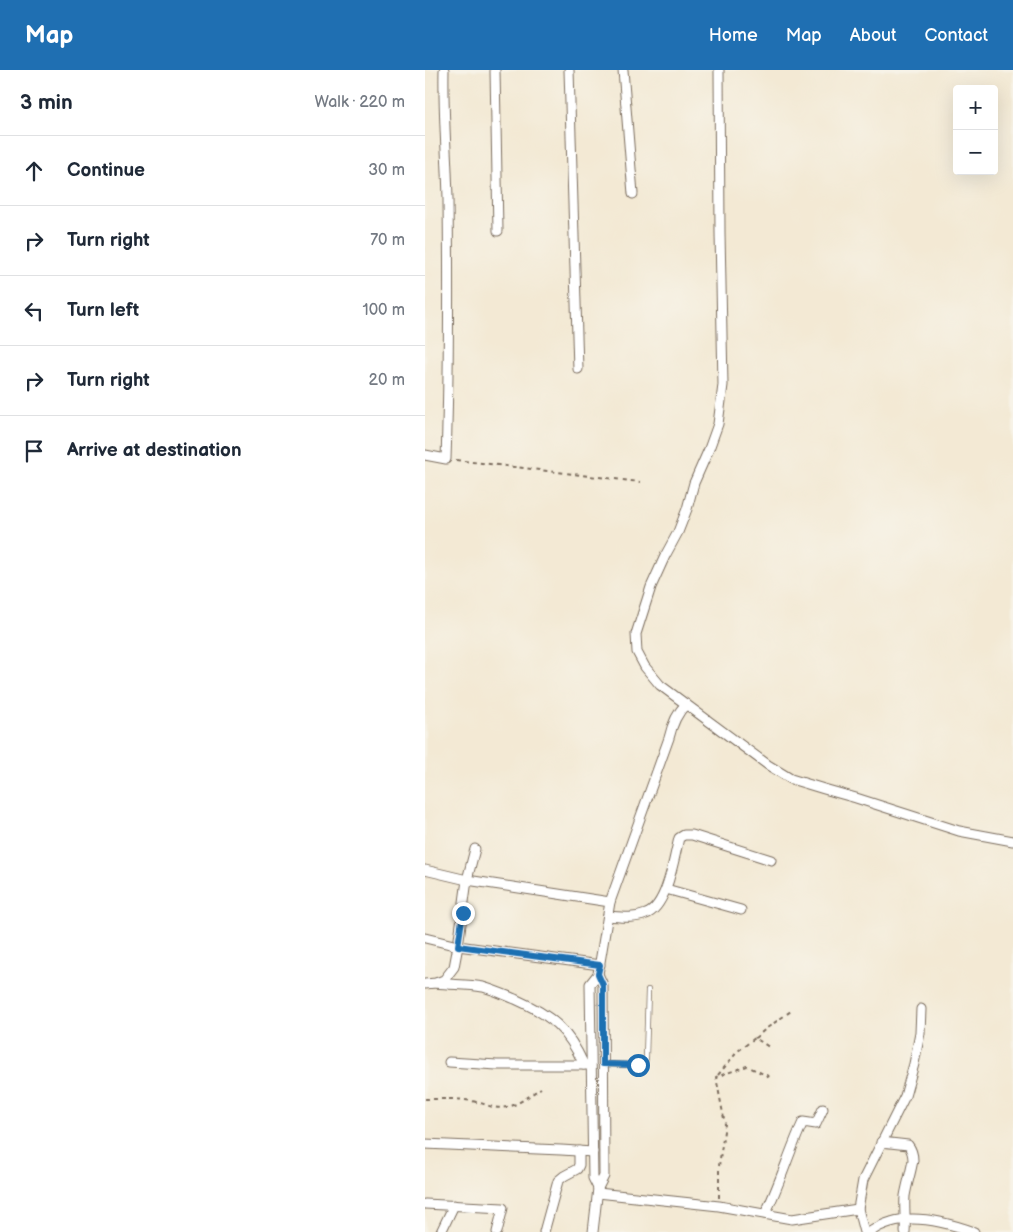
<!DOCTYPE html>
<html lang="en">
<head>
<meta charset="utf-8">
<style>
	:root { --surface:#fff; --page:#f6f6f7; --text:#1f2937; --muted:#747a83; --line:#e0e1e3; --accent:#1f6fb2 }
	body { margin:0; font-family:"Balsamiq Sans",sans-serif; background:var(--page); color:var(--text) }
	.controls { position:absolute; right:15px; top:15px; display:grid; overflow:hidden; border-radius:5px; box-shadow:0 5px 20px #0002 }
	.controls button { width:45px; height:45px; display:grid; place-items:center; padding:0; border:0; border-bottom:1px solid var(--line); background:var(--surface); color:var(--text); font:25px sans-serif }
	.stop { position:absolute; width:15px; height:15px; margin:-11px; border:4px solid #1f6fb2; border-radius:50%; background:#fff }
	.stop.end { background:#1f6fb2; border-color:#fff; box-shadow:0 1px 5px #0008 }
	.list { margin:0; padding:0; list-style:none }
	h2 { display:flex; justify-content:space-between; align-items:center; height:65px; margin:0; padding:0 20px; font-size:21px }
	h2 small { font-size:16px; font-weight:400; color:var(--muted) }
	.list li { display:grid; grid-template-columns:32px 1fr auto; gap:15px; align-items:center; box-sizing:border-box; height:70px; padding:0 20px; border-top:1px solid var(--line) }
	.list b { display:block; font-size:19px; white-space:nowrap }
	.list em { font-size:16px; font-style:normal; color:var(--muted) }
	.icon { flex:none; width:28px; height:28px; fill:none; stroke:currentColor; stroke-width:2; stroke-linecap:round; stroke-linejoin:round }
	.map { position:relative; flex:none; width:588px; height:1162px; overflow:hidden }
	header { display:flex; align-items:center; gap:30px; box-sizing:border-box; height:70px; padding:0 25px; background:var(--accent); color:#fff }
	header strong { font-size:24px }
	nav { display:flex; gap:28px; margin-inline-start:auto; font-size:18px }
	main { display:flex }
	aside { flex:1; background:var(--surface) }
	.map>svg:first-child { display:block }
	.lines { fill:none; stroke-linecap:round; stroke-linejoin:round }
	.service-casing { stroke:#7b6d5e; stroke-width:6 }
	.minor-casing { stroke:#7b6d5e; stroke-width:11 }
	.path { stroke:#7b6d5e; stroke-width:2; stroke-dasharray:4 4; stroke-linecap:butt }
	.service { stroke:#fff; stroke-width:4.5 }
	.minor { stroke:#fff; stroke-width:9 }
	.route { stroke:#1f6fb2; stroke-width:6 }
</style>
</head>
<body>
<header>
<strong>Map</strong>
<nav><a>Home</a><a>Map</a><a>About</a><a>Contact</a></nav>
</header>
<main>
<aside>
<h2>3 min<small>Walk · 220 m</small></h2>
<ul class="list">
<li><svg class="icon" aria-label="ahead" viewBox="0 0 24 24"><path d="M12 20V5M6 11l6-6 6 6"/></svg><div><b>Continue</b></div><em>30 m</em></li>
<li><svg class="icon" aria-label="right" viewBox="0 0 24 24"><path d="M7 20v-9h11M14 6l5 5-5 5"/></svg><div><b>Turn right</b></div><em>70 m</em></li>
<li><svg class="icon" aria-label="left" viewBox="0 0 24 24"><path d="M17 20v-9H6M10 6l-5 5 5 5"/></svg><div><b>Turn left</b></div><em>100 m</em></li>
<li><svg class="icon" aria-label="right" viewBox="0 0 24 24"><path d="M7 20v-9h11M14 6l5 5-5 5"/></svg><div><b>Turn right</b></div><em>20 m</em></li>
<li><svg class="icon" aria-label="arrive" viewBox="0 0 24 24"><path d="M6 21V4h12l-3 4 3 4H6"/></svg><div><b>Arrive at destination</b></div></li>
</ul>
</aside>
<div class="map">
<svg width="588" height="1162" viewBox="0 0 588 1162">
	<rect width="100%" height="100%" fill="#f7f3e8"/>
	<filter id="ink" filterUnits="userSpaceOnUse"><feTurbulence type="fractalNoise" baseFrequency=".02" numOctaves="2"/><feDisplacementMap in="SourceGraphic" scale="10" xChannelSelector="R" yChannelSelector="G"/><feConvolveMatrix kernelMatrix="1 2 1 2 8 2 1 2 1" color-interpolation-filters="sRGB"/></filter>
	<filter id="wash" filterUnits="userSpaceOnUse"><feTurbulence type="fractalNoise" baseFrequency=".0096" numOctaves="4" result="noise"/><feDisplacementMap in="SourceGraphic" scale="20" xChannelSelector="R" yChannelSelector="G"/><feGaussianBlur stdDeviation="1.12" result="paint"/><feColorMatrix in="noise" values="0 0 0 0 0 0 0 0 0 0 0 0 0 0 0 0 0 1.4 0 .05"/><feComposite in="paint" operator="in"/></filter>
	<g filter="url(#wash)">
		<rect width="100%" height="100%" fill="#f3e9d4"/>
	</g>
	<g filter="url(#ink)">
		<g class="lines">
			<defs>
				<path id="service" d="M178,994L213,995L220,992L221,988L223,920"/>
				<g id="minor">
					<path d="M70,0L73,161"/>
					<path d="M144,0L153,299"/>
					<path d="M198,0L208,124"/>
					<path d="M294,0L295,163L298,315L293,354L284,379L269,413L262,439L253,462L240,486L226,517L211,564L212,582L220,597L235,615L343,695L366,709L399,719L431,728L534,761L588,771"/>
					<path d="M0,385L21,389C24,302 24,216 23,129C22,86 18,43 19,0"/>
					<path d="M0,800L42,810L185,832"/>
					<path d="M241,819L316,840"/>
					<path d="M183,846C196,847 209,849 221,844C242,837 249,788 254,768L259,765H267L346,790"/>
					<path d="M0,868L33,876L175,895"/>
					<path d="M11,913C26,915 43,914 58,917C69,920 80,925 90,929C126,945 143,959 159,995"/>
					<path d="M0,914L11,913L19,910L29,897L33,876L42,810L50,779"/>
					<path d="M24,992L72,995H164"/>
					<path d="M456,1072L483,1075C487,1080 488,1084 488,1090C486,1102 482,1114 480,1126C479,1138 481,1150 480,1162"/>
					<path d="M0,1074L136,1080L168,1082"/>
					<path d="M173,1118L168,1108L165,914L173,904L185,832L244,668C247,655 251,644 261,634"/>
					<path d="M173,1123L294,1136L367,1149L433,1139"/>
					<path d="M0,1134L78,1138L72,1162"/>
					<path d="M340,1144C355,1114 364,1082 378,1052L391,1054L398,1039"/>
					<path d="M16,1162L29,1135"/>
					<path d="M119,1162L133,1111L139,1106L152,1099L154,1095V1081"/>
					<path d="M168,1162L173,1118L179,1106L178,915L173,904"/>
					<path d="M439,1162L433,1139L438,1110L480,1026L489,994L495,963L496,939"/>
					<path d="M445,1162C451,1158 458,1154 466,1152C492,1144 524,1153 549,1162"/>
				</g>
			</defs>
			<use href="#service" class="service-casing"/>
			<use href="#minor" class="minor-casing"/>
			<g class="path">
				<path d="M31,390L215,412"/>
				<path d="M330,968L342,958L366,941"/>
				<path d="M293,1005L313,981L330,968L344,977"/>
				<path d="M0,1029C17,1029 35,1028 51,1032C63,1034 68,1040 82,1037C94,1035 106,1024 116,1018"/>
				<path d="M294,1128V1096L300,1054L291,1007L322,996L347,1008"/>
			</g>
			<use href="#service" class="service"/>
			<use href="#minor" class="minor"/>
		</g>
	</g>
	<g class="lines" filter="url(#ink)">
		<path class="route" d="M38,843L33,876L175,895L173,904L178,915V994L213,995"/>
	</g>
</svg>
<div class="controls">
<button>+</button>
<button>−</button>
</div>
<div class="stop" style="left:213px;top:995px"></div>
<div class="stop end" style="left:38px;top:843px"></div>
</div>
</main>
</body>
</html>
